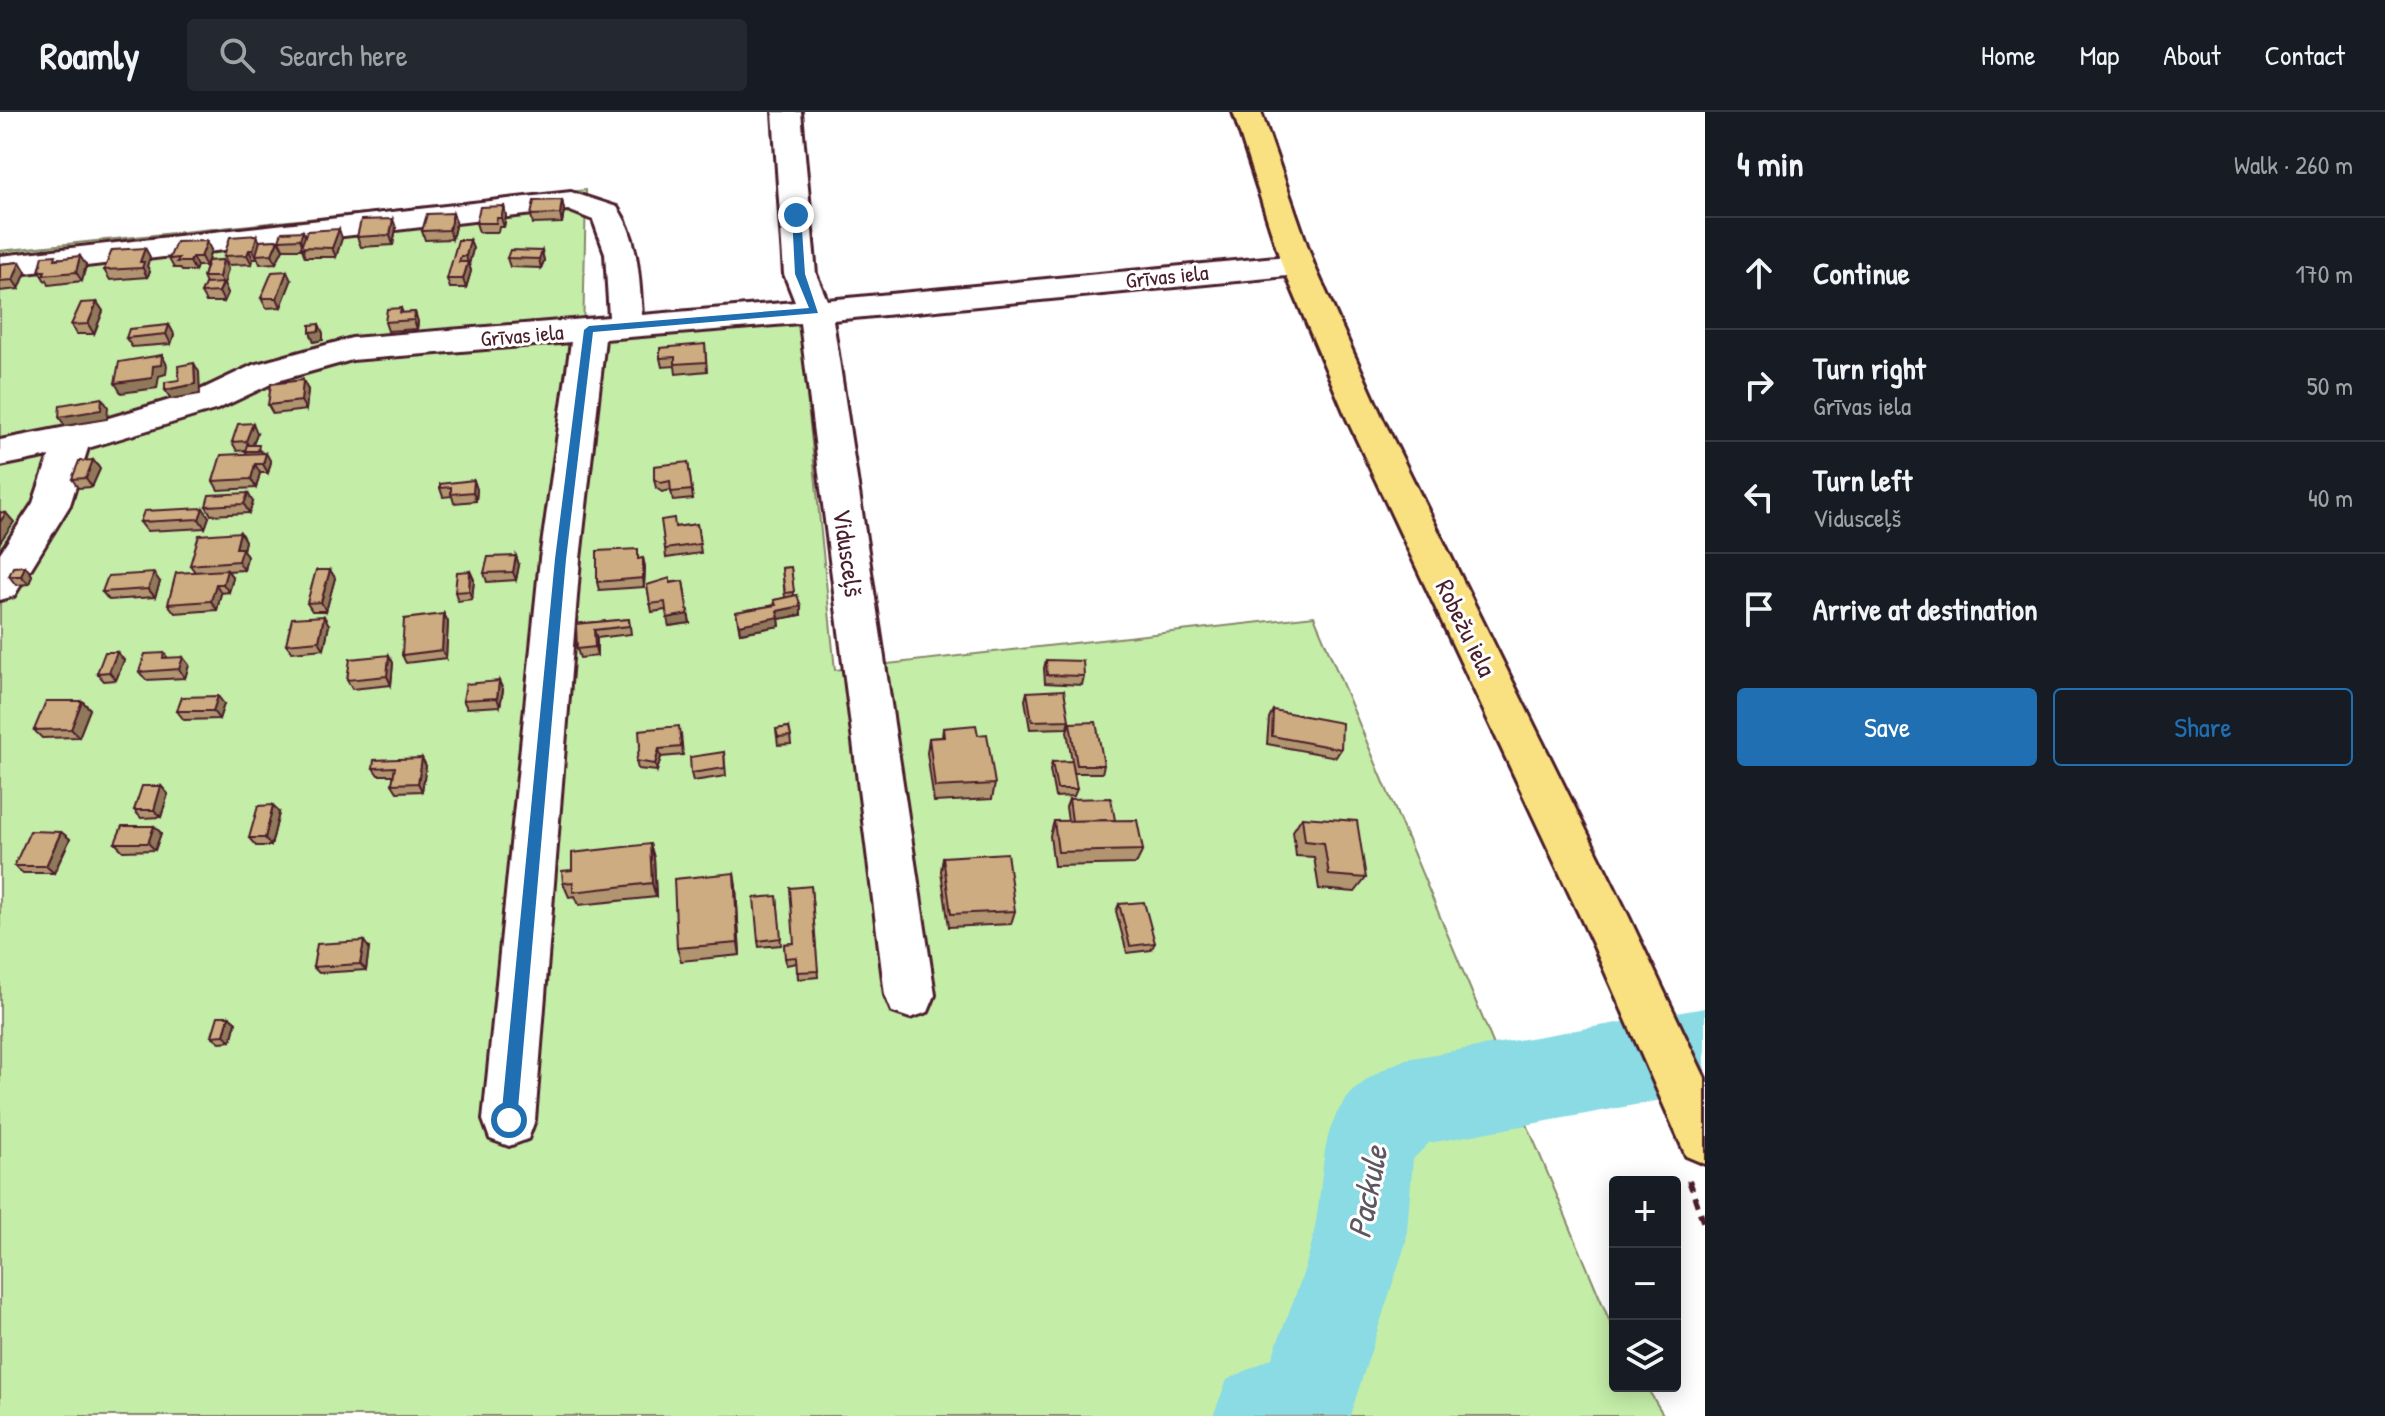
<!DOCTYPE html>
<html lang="en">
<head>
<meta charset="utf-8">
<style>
	:root { --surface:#171b24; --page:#242831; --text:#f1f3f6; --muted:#9ea1a6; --line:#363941; --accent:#1f6fb2 }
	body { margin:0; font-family:"Patrick Hand",sans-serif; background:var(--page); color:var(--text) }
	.controls { position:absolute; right:24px; bottom:24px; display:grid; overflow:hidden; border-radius:8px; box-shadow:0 4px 20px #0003 }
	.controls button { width:72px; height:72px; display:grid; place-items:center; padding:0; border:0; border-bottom:2px solid var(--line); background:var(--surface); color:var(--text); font:40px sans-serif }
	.stop { position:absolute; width:24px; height:24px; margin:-18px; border:6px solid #1f6fb2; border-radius:50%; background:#fff }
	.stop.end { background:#1f6fb2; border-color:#fff; box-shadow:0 2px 8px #0008 }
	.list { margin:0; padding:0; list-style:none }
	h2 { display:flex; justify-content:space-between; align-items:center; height:104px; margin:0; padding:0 32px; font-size:34px }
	h2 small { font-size:26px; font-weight:400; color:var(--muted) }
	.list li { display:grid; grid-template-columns:52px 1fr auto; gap:24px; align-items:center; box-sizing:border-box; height:112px; padding:0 32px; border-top:2px solid var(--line) }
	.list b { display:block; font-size:30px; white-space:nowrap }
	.list p { margin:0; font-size:26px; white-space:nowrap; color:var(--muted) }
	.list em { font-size:26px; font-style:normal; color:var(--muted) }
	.actions { display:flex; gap:16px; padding:24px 32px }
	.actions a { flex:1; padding:18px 0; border:2px solid var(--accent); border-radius:8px; text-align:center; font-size:28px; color:var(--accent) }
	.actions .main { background:var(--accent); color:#fff }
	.icon { flex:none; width:44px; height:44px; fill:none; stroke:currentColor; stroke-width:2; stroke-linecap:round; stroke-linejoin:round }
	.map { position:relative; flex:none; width:1705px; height:1304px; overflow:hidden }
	header { display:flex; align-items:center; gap:48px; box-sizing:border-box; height:112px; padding:0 40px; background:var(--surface); border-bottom:2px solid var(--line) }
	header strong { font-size:38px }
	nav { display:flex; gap:44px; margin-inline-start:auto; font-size:28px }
	.search { width:560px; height:72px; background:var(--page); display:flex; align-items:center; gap:20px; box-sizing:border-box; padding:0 28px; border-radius:8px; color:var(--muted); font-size:30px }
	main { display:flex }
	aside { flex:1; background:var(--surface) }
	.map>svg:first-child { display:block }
	.green { fill:#c4eda8; stroke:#87866a; stroke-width:2 }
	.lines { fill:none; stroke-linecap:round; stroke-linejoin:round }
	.river { fill:#8adbe3; fill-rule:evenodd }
	.minor-casing { stroke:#4a1f2b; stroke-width:6 }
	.major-casing { stroke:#4a1f2b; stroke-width:6 }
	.path { stroke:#4a1f2b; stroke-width:6; stroke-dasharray:10 7; stroke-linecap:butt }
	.minor { fill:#fff; fill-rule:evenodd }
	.major { fill:#f9e181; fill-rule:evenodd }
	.wall { fill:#b1946f; stroke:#4a1f2b; stroke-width:2 }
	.shaded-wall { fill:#90785a; stroke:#4a1f2b; stroke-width:2 }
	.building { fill:#ceac81; stroke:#4a1f2b; stroke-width:2 }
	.route { fill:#1f6fb2 }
	.labels { text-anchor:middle; stroke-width:6; stroke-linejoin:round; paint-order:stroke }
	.far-street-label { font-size:22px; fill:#4a1f2b; stroke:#fff }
	.street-label { font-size:26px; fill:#4a1f2b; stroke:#fff }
	.near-water-label { font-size:34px; font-style:italic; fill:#5d5762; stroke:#fff }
</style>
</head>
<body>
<header>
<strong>Roamly</strong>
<div class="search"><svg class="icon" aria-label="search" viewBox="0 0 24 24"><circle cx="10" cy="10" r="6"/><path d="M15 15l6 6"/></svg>Search here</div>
<nav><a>Home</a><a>Map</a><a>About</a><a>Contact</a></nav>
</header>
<main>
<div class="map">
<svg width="1705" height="1304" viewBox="0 0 1705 1304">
	<rect width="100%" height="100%" fill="#fff"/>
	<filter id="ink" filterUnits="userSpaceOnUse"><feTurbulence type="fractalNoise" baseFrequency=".0125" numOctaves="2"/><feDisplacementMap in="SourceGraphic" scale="16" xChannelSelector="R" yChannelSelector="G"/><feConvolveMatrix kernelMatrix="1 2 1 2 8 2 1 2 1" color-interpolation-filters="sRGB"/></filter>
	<g filter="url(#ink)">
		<path class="green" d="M586,78L583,227L799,204L835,558L1314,504L1615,1222V1274H1646L1664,1304H0V139Z"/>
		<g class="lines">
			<path class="river" d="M1705,896V980L1429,1031L1413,1047L1406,1130L1350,1304H1213L1227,1268L1272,1246C1285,1208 1303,1169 1312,1130C1332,1044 1306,988 1406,947Z"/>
			<defs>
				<path id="minor" d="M773,0H801L816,162L827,188L1298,143L1309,146L1314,153L1309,160L1298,163L833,208L935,883L928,900L910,906L892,900L885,883L800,211L605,227L580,447L535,1008L528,1027L509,1034L490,1027L483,1008L540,447L571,230L352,248L277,269L218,297L88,336L70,393L14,484L0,488V441L33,391L49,344L0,354V328L102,308L194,281L253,253L352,226L609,205L605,141L593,108L568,98L0,164V144L571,80L617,95C639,127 639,166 642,203L795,190L784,162Z"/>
				<path id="major" d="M1233,0H1261L1314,153L1383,307L1629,805L1705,966V1052L1686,1044L1592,830L1347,307L1282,153Z"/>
			</defs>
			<use href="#minor" class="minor-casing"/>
			<use href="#major" class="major-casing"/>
			<path class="path" d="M1689,1068L1705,1115"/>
			<use href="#minor" class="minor"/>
			<use href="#major" class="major"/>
		</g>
		<g class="wall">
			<path d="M562,88L564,98L562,111L533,112L531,103Z"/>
			<path d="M504,94L506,104L504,115H499L498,120H479L476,111Z"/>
			<path d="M456,110L452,127L425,128L422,119Z"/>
			<path d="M396,116L393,133L361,135L357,125Z"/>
			<path d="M305,124L342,126L336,145H305L302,137H283L279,128Z"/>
			<path d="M278,128L283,137L276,151L260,152L258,147H253L252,152L228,153L224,144L260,129Z"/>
			<path d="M470,128L473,137L469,152L471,159L466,176H450L447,167Z"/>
			<path d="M145,136L150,145L147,154L150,160L147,165L110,168L104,158Z"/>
			<path d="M211,138L208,149L223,148L228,157L224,172L228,181L224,190H206L201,181L206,172L203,165L206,154H197L195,159H182L180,156H174L169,147Z"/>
			<path d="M542,139L544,149L541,156L510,155L507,146Z"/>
			<path d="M58,146L86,153L82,169L49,173L47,168L45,169L39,159Z"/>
			<path d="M20,150L26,160L19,177L0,179V152Z"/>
			<path d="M291,169L281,195L266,196L261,186Z"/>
			<path d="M97,190L103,199L94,222H77L71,213Z"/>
			<path d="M401,196L403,201L415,200L418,210L417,217L388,219L385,210Z"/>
			<path d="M169,213L174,222L171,232L132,235L126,226Z"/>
			<path d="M705,232L707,259L676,262L675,254L662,255L660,246Z"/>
			<path d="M308,278L306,298L273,302L268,293Z"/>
			<path d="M257,321L253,333L263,341L271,350L268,361H260L256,376L218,378L213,369L247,342L245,338L237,339L232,330Z"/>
			<path d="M93,348L100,357L92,375L78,376L72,367Z"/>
			<path d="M688,350L693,387L673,389L671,378L662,380L656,376L654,367Z"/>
			<path d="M440,372L477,377L476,389L454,391L452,384L443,385L440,376Z"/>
			<path d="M253,390L249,401L211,403L206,394Z"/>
			<path d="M209,405L205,416L147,419L140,410Z"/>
			<path d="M697,412L701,441L666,446L665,437L676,415Z"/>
			<path d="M240,420L245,429L243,438L247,445L244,458L228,459L233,466L229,480L221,481L217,498L175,501L168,492L195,460L190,453Z"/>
			<path d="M516,444L519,453L516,468L487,470L484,461Z"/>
			<path d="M643,446L645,455L644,475L599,478L597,470L640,447Z"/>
			<path d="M25,454L32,463L29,472L16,473L9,464Z"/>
			<path d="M791,455L794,484L801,503L779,507L780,514L740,521L736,500L775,493L774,488L785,486L782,456Z"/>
			<path d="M330,458L335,466L326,499H312L307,491Z"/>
			<path d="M470,459L474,468L472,487L458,489L455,480Z"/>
			<path d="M683,469L690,511L669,514L666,498L652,500L647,473Z"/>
			<path d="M160,470L155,485L109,488L102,480Z"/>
			<path d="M444,502L448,510L446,546L406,551L402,543Z"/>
			<path d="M629,507L631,522L597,526V544L580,546L577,537L576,512Z"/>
			<path d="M329,513L324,537L292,540L286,532Z"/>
			<path d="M117,540L124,548L116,568L104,569L97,561Z"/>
			<path d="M164,541L168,546L189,553L185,566L146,568L139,560Z"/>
			<path d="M389,543L393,551L391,573L352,577L347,568Z"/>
			<path d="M1046,548L1084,564L1082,573L1045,571L1044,556Z"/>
			<path d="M499,569L503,578L500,594L467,596L463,588Z"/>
			<path d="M1027,580L1069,608L1067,616L1030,617L1025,588Z"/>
			<path d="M82,589L90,597L79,625L42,626L34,618Z"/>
			<path d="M224,592L219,607L184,608L177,599Z"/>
			<path d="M1273,598L1341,637L1336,645L1267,632L1269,606Z"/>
			<path d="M1070,611L1104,653L1102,661H1074L1067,619Z"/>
			<path d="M789,615L791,632L778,633L776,617Z"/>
			<path d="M943,616L978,623L995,672L992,687L934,690L927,641L929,626L942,625Z"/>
			<path d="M681,622L683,643L661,645L657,659L638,657L636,649Z"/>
			<path d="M724,640L726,664L693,669L691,661Z"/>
			<path d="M422,646L426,654L422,679L397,680L392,672L394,663H378L373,656Z"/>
			<path d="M1052,650L1077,677L1074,684L1055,685L1050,658Z"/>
			<path d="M161,674L168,682L161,705L141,706L134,698Z"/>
			<path d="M1069,687L1115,708L1143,738L1136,752L1054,754L1050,724L1054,709H1068L1066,695Z"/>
			<path d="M279,701L271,734H256L249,726Z"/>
			<path d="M1302,705L1366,766L1355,780L1319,777L1314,745L1296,744L1293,719Z"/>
			<path d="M154,714L161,721L155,738L123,739L115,731Z"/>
			<path d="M61,720L70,727L54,761H23L14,754Z"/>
			<path d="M650,732L654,746L656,785L579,793L575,784L569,785L563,771L572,758Z"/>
			<path d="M943,745L1015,799L1011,812L949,815L941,759Z"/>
			<path d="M734,761L736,775L740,843L681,849L677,836Z"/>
			<path d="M811,774L818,865L798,867L797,851L786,853L784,832L794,831Z"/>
			<path d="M777,784L781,833L759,835L758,829Z"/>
			<path d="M1119,792L1155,831L1151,838L1127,841L1116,799Z"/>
			<path d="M369,836L366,858L319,861L313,855Z"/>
			<path d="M229,904L236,910L231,929L220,930L212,924Z"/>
		</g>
		<g class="shaded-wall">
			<path d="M562,88L564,98L562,111L560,102Z"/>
			<path d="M504,94L506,104L504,115L501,106Z"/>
			<path d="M453,101L456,110L452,127L449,118Z"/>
			<path d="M393,107L396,116L393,133L390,123Z"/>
			<path d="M339,117L342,126L336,145L332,136Z"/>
			<path d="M303,119L307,128L304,137L300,127Z"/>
			<path d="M257,123L261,133L256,143L258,147L253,138Z"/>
			<path d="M278,128L283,137L276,151L272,142Z"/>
			<path d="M470,128L473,137L469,152L471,159L466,176L463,167L468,151L466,144Z"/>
			<path d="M207,129L211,138L206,154L201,145Z"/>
			<path d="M145,136L150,145L147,154L150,160L147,165L140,150Z"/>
			<path d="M249,138L253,147L252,152L247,143Z"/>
			<path d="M542,139L544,149L541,156L539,147Z"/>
			<path d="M80,144L86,153L82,169L76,160Z"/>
			<path d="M192,145L197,154L195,159L190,150Z"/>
			<path d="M223,148L228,157L224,172L228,181L224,190L219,180L223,173L219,165Z"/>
			<path d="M20,150L26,160L19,177L13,168Z"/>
			<path d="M287,159L291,169L281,195L277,186Z"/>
			<path d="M97,190L103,199L94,222L88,212Z"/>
			<path d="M415,200L418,210L417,217L414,208Z"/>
			<path d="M319,212L323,221V228L314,230L310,220Z"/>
			<path d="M169,213L174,222L171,232L166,222Z"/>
			<path d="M162,243L167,253L166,262L159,264L157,276L121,281L115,271L153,254Z"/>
			<path d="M194,251L199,260L200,282L171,287L165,278L195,272Z"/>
			<path d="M303,268L308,278L306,298L301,289Z"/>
			<path d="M102,286L108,295L107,307L65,314L59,305Z"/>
			<path d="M253,311L257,321L251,338L246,329Z"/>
			<path d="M266,341L271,350L268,361L263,352Z"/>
			<path d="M93,348L100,357L92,375L86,366Z"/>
			<path d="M255,352L260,361L256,376L251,367Z"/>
			<path d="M474,368L477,377L476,389L473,380Z"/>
			<path d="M248,381L253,390L249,401L244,392Z"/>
			<path d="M203,396L209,405L205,416L199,407Z"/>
			<path d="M6,401L14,410L0,430V410Z"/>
			<path d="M240,420L245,429L243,438L247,445L244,458L238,449L236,436Z"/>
			<path d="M516,444L519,453L516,468L513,460Z"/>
			<path d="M643,446L645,455L644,475L643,466Z"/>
			<path d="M25,454L32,463L29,472L21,464Z"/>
			<path d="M227,458L233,466L229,480L223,472Z"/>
			<path d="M330,458L335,466L326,499L321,490Z"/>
			<path d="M470,459L474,468L472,487L469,479Z"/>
			<path d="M154,461L160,470L155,485L148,477Z"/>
			<path d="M216,472L221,481L217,498L211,489Z"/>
			<path d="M801,494V503L779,507L780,514L740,521L739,513L777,499Z"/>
			<path d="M444,502L448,510L446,546L442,538Z"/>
			<path d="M688,502L690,511L669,514L667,506Z"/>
			<path d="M324,504L329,513L324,537L319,529Z"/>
			<path d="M594,518L597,526V544L595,535Z"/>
			<path d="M117,540L124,548L116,568L109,560Z"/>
			<path d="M389,543L393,551L391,573L387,564Z"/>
			<path d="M183,545L189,553L185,566L179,557Z"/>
			<path d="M499,569L503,578L500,594L497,586Z"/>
			<path d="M218,584L224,592L219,607L213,599Z"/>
			<path d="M82,589L90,597L79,625L71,617Z"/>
			<path d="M659,637L661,645L657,659L655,652Z"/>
			<path d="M422,646L426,654L422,679L418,671Z"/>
			<path d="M161,674L168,682L161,705L154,698Z"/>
			<path d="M273,693L279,701L271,734L265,726Z"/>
			<path d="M154,714L161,721L155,738L148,731Z"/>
			<path d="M61,720L70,727L54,761L46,754Z"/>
			<path d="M650,732L654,746L656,785L652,771Z"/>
			<path d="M734,761L736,775L740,843L738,831Z"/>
			<path d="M364,829L369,836L366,858L360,852Z"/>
			<path d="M229,904L236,910L231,929L224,923Z"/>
		</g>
		<g class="building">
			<path d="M562,88L560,102L531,103L534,89Z"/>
			<path d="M504,94L501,106H497L496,111H476L480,95Z"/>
			<path d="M453,101L449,118L422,119L427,102Z"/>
			<path d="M393,107L390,123L357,125L361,108Z"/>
			<path d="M339,117L332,136L301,135L307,119Z"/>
			<path d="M303,119L300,127L279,128L282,120Z"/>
			<path d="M257,123L253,138H249L247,143L224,144L230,125Z"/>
			<path d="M278,128L272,142L256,143L260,129Z"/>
			<path d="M458,128H470L466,144H461L459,150H468L463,167H447Z"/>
			<path d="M207,129L201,145H192L190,150H177L179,146L169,147L176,130Z"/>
			<path d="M145,136L140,150H144L142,156L104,158L112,138Z"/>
			<path d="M510,138L542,139L539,147L507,146Z"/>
			<path d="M56,143L55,147L80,144L76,160L43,163L45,159H39L43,144Z"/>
			<path d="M223,148L219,165H203L208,149Z"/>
			<path d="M20,150L13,168L0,169V152Z"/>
			<path d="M287,159L277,186H261L272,160Z"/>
			<path d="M223,171L219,180L201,181L205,172Z"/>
			<path d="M97,190L88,212L71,213L81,191Z"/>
			<path d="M401,196L400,201L415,200L414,208L385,210L387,197Z"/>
			<path d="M319,212V219L310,220V213Z"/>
			<path d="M169,213L166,222L126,226L129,217Z"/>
			<path d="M705,232L706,250L675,252V245L660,246V236Z"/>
			<path d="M162,243L161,253L153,254L152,266L115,271L119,250Z"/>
			<path d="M194,251L195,272L165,278V270L179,268L178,254Z"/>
			<path d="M303,268L301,289L268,293L271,272Z"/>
			<path d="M102,286L101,298L59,305L60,293Z"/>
			<path d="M253,311L246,329L232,330L238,312Z"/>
			<path d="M247,333H259L258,339H245Z"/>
			<path d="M266,341L263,352H255L251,367L213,369L221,343Z"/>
			<path d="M93,348L86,366L72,367L79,349Z"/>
			<path d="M688,350L692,378L671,380L670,369L661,371L654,367V354Z"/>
			<path d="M474,368L473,380L451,382V375L440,376V372Z"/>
			<path d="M248,381L244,392L206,394L209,383Z"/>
			<path d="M203,396L199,407L140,410L144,399Z"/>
			<path d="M0,400L6,401L0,410Z"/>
			<path d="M674,406L675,415L697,412L700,432L665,437L661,408Z"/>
			<path d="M240,420L236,436H242L238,449L190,453L199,423Z"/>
			<path d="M638,437V447L643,446V466L597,470V439Z"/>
			<path d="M516,444L513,460L484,461L488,445Z"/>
			<path d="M25,454L21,464H9L13,455Z"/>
			<path d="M791,455L794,480L785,481L782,456Z"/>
			<path d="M227,458L223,472H216L211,489L168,492L176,461Z"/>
			<path d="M316,458H330L321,490L307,491Z"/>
			<path d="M470,459L469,479L455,480L457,460Z"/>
			<path d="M154,461L148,477L102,480L108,464Z"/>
			<path d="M670,466V471L683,469L688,502L667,506L665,490L650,492L647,473Z"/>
			<path d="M797,483L801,494L777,499L779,505L739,513L736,500L776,493L774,488Z"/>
			<path d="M444,502L442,538L402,543L404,507Z"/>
			<path d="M324,504L319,529L286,532L292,506Z"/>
			<path d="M629,507V514L594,518L595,535L577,537L576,512Z"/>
			<path d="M105,540H117L109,560L97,561Z"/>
			<path d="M164,541L163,546L183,545L179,557L139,560L145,542Z"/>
			<path d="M389,543L387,564L347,568L350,547Z"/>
			<path d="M1046,548L1083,549L1084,564L1047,563Z"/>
			<path d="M499,569L497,586L463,588L466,572Z"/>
			<path d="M1064,578L1069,608L1032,609L1027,580Z"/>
			<path d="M218,584L213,599H177L182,585Z"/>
			<path d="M46,589H82L71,617L34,618Z"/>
			<path d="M1273,598L1342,611L1341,637L1272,624Z"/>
			<path d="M1096,610L1104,653H1077L1070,611Z"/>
			<path d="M976,613L978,623L987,622L995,672L935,675L929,626L944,625L943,616Z"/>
			<path d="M679,614L681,635L659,637L655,652L636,649L640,634L639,618Z"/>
			<path d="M789,615L791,624L778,625L776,617Z"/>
			<path d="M724,640L725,656L691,661L690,645Z"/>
			<path d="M422,646L418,671L392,672L395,655L373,656L374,648Z"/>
			<path d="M1072,649L1077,677H1057L1052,650Z"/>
			<path d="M142,674H161L154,698H134Z"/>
			<path d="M1111,686L1115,708L1072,709L1069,687Z"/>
			<path d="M273,693L265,726H249L258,694Z"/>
			<path d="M1302,705L1357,709L1366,766L1329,763L1324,731L1305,729Z"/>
			<path d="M1137,708L1143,738L1058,740L1054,709Z"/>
			<path d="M122,714H154L148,731H115Z"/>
			<path d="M30,719L61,720L46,754H14Z"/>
			<path d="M650,732L652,771L573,780V770L563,771L562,759L572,758V741Z"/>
			<path d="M1007,741L1015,799L951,802L943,745Z"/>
			<path d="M734,761L738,831L677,836L674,767Z"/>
			<path d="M811,774L818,859L797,860L796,845L785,846L784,832L794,831L790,776Z"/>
			<path d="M777,784L781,826L758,829L754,786Z"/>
			<path d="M1144,790L1155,831L1130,834L1119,792Z"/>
			<path d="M364,829L360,852L313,855L317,832Z"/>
			<path d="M218,904H229L224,923L212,924Z"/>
		</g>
	</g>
	<path class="route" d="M796,100L801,103L805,162L818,201L593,220L566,447L517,1008L509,1016L501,1008L555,447L584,218L589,214L809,196L795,162L792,103Z"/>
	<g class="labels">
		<g class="far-street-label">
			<text transform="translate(1167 164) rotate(-6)" y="8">Grīvas iela</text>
			<text transform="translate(522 223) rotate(-5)" y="8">Grīvas iela</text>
		</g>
		<g class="street-label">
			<text transform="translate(848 441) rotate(82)" y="9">Vidusceļš</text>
			<text transform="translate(1466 516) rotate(64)" y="9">Robežu iela</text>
		</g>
		<g class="near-water-label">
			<text transform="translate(1367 1080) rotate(-79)" y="12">Packule</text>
		</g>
	</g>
</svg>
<div class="controls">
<button>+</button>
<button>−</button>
<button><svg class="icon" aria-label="layers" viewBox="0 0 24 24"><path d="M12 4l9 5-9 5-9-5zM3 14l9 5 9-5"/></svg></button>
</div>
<div class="stop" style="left:509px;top:1008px"></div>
<div class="stop end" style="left:796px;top:103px"></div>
</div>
<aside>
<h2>4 min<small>Walk · 260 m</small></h2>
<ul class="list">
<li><svg class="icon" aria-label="ahead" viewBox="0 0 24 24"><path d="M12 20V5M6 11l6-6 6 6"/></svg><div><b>Continue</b></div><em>170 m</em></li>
<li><svg class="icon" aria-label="right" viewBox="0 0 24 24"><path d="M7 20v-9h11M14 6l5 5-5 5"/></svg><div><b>Turn right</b><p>Grīvas iela</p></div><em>50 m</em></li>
<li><svg class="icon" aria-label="left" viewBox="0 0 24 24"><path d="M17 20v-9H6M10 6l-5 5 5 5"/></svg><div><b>Turn left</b><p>Vidusceļš</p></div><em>40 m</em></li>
<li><svg class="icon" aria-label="arrive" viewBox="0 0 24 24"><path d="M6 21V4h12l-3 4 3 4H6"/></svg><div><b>Arrive at destination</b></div></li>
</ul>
<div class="actions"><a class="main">Save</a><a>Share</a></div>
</aside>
</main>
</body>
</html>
